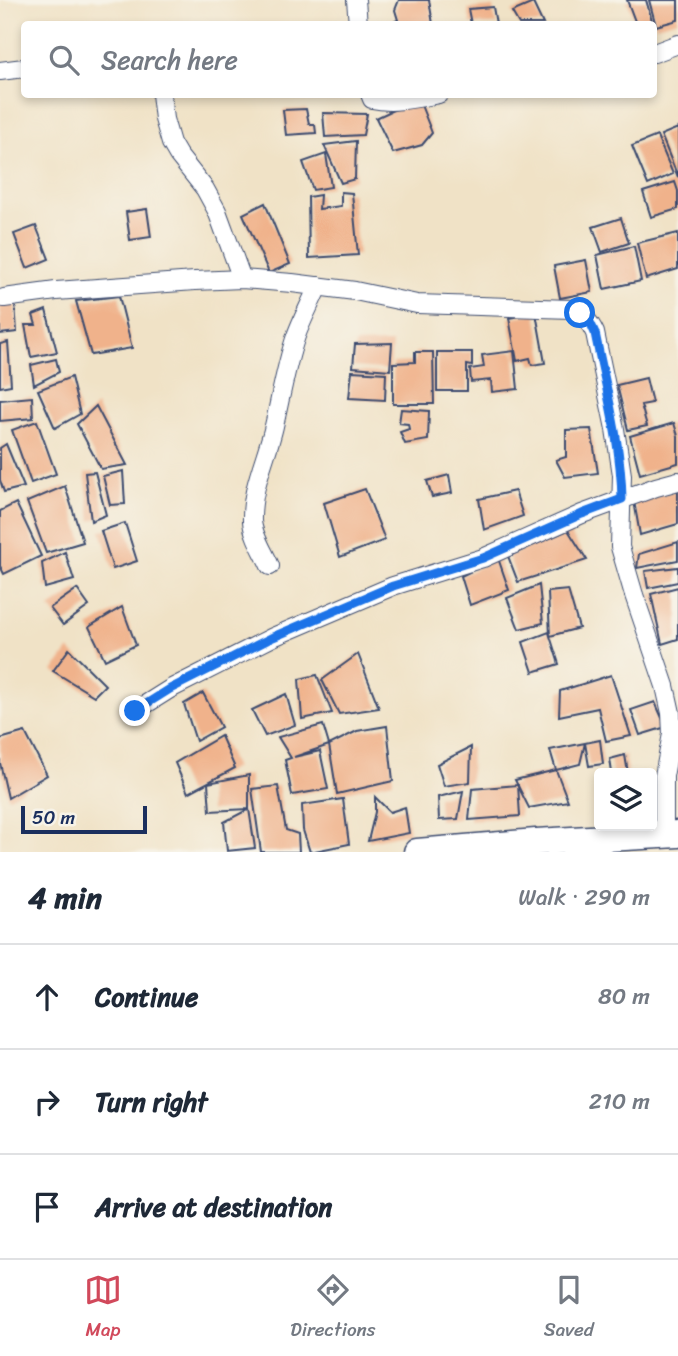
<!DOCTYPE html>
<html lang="en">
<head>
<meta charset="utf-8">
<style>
	:root { --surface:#fff; --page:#f2f2f3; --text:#1f2937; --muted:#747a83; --line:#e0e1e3; --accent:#d1495b }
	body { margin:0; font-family:Sriracha,sans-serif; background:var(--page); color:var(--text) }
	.controls { position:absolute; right:21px; bottom:21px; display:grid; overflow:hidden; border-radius:7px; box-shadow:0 4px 10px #0003 }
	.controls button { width:63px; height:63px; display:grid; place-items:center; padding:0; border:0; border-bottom:2px solid var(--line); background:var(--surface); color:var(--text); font:35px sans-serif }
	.scale { position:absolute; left:21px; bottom:18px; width:126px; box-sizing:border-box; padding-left:7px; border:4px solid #1b2f5e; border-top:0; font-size:19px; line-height:24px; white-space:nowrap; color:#1b2f5e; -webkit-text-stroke:5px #f7f3e8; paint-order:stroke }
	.stop { position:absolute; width:21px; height:21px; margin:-16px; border:5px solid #1a73e8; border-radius:50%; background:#fff }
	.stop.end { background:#1a73e8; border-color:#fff; box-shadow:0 2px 7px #0008 }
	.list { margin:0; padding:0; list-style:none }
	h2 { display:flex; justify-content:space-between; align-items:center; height:91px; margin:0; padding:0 28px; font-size:30px }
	h2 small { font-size:23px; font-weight:400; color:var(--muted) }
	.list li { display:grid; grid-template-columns:46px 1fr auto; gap:21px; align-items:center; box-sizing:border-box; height:105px; padding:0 28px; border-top:2px solid var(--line) }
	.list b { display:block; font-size:26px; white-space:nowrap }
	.list em { font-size:23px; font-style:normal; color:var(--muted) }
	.icon { flex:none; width:38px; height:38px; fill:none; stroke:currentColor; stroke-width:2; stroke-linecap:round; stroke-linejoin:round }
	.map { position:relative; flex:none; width:678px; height:852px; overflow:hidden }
	.search { position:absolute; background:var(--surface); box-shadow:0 4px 10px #0003; left:21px; right:21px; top:21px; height:77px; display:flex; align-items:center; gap:18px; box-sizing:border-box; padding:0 24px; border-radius:7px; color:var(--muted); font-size:26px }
	.sheet { height:406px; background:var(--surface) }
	nav { display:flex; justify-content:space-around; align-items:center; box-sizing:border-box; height:98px; border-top:2px solid var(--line); background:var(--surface); font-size:19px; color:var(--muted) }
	nav a { display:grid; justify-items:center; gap:4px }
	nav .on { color:var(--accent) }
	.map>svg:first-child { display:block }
	.building { fill:#f0b28b }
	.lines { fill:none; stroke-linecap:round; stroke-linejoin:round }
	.minor-casing { stroke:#3b4a6e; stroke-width:20 }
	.highway-casing { stroke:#3b4a6e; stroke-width:29 }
	.minor { stroke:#fff; stroke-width:18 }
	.highway { stroke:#fff; stroke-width:26 }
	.route { stroke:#1a73e8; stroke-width:9 }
</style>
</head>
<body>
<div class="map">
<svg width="678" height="852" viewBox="0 0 678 852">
	<rect width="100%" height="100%" fill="#f7f3e8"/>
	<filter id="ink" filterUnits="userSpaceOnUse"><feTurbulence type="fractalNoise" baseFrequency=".0143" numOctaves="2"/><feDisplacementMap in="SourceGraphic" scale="14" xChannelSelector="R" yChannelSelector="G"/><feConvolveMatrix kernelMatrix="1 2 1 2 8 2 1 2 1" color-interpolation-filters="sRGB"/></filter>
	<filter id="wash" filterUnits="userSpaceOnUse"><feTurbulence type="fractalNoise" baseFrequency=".00686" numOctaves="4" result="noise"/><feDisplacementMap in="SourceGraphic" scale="28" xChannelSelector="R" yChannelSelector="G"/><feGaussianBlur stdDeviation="1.57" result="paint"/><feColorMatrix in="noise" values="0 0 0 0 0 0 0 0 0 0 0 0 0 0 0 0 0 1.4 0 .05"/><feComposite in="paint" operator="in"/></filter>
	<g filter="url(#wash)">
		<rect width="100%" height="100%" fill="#f0e2c6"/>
		<g id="blocks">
			<g class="building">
				<path d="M399,0H429L433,24H389L398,20L395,10Z"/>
				<path d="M627,0H646L653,24H636Z"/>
				<path d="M649,0H678V20L656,26Z"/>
				<path d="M533,3L543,24H519L512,12Z"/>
				<path d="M493,7L496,24H471L468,9Z"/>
				<path d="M421,105L432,133L422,145L393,153L376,118L391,111L402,107Z"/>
				<path d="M306,109L309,124L315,125L316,133L286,135L283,110Z"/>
				<path d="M323,113L367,114L363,135L325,137Z"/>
				<path d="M678,128V177L661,135Z"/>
				<path d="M657,136L673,174L648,185L632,146Z"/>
				<path d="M356,141L355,179L341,183L324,145Z"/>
				<path d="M326,154L331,187L313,190L303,162Z"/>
				<path d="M675,182L678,191V209L651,217L643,192Z"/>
				<path d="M341,192L352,193L358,255L309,258L308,197L320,195L319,209L341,206Z"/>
				<path d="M265,203L290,264L269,273L243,214Z"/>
				<path d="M147,209L151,237L130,240L126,212Z"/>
				<path d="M621,218L629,243L602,252L593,227Z"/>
				<path d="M36,226L49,259L27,268L14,234Z"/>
				<path d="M678,233V269L646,279L637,243Z"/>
				<path d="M634,246L641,281L604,289L597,255Z"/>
				<path d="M586,260L592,292L560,298L554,266Z"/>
				<path d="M119,296L132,348L91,355L76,301Z"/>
				<path d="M15,302L17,332L0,334V306Z"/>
				<path d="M46,310L57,352L31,357L25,325H36L33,315Z"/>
				<path d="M536,313L545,363L532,365L530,358L517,361L509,318Z"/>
				<path d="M8,342L11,385L0,387V344Z"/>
				<path d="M392,343L390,370L353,367L355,344Z"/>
				<path d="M514,351L518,389L492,392L491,380L471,382L470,369L484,367L482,355Z"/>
				<path d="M415,352H433L434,404H393V363L415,362Z"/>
				<path d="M437,352H472V366L467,365V391H437Z"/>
				<path d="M56,359L59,372L34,385L31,365Z"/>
				<path d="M352,371L386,373L385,400L349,398Z"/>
				<path d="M71,377L80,414L55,428L38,390Z"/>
				<path d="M646,378L652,403L641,405L647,426L628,430L617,385Z"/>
				<path d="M32,397L33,418L0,421V400Z"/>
				<path d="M96,406L127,465L101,469L77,424Z"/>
				<path d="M401,409L429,411L428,440L405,444L400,432L409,429L408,424L399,423Z"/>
				<path d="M37,421L56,474L31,483L12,430Z"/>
				<path d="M674,423L678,436V463L640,474L630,436Z"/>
				<path d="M591,429L598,473L565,477L556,460L566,457V430Z"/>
				<path d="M6,444L24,487L4,492L0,480V448Z"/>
				<path d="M123,471L125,504L110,505L103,476Z"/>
				<path d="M95,472L106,515L91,521L85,473Z"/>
				<path d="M449,475L452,493L432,497L427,481Z"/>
				<path d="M65,486L83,542L46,553L27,502Z"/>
				<path d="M365,489L385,540L340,557L324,503Z"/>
				<path d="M678,490V524L640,535L634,501Z"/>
				<path d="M515,491L523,516L484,530L479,499Z"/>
				<path d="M16,503L41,556L4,574L0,566V511Z"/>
				<path d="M125,523L137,561L113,569L101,531Z"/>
				<path d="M568,530L587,560L518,582L508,556Z"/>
				<path d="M678,542V560L637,568L639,554Z"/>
				<path d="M65,552L74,580L45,588L42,563Z"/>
				<path d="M498,558L509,590L470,605L461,576Z"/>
				<path d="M678,567V582L648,588L645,571Z"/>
				<path d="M539,585L543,623L519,629L507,598Z"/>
				<path d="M678,587V639L662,644L651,594Z"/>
				<path d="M77,589L89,606L63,625L50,608Z"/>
				<path d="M568,590L579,628L550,636L559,664L533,672L523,642L549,632L550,636L548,592Z"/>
				<path d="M122,607L136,645L105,660L89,627Z"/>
				<path d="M69,649L105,685L94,696L53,671Z"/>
				<path d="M358,654L379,708L339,714L322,680Z"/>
				<path d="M317,675L332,713L302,719L299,679Z"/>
				<path d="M611,675L631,736L606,741L598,708L559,716L560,691Z"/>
				<path d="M203,693L221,727L196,741L184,704Z"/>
				<path d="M286,694L295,725L265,736L252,710Z"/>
				<path d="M655,702L666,727L640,735L631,710Z"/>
				<path d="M323,725L329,745L294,757L320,751L328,789L292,795L285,760L291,758L278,737Z"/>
				<path d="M387,726L393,781L337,794L329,745L357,731Z"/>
				<path d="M25,732L47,775L8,798L0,763V739Z"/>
				<path d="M221,736L235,768L188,793L175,763Z"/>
				<path d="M600,740L603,764L589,766L585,743L580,764L556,770L550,750Z"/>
				<path d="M471,747L470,782L444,786L437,764Z"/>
				<path d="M625,755L628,773H612L610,759Z"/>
				<path d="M556,770L568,801L529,808L515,780Z"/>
				<path d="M249,775V809L255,848L227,851L224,822L249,809L210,811L208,783Z"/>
				<path d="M518,785L520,816L469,820L472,789Z"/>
				<path d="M278,786L286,830L298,834L299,852H261L252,789Z"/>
				<path d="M463,791L458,819L439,820L438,797Z"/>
				<path d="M375,797L390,812L405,807L409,833L368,841L375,812Z"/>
				<path d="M343,799L349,844L310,852L303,830L302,805Z"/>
			</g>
		</g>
	</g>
	<g filter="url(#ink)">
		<use href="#blocks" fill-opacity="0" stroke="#3b4a6e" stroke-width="2"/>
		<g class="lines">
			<defs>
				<g id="minor">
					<path d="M356,0L358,24"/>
					<path d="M654,53L678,44"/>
					<path d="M0,71L24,68"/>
					<path d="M161,94L164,119L171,143L178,155L205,189L217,211L242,279"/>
					<path d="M370,94L372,99C394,104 417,98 439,94"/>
					<path d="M4,298L56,291L195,281L242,279L292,283L355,291L417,304L572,309C584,314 590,322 595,333L615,429L622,475L620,547L634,595L665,686L671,713L672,734L664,776V835"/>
					<path d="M270,566C264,552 253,536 252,521C251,487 267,457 274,426C281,396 286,365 296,336C302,319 311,303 318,286"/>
					<path d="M135,711L170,689L273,637L393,586L483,558L582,514L656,487L678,481"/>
				</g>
				<path id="highway" d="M417,852L536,842L678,834"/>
			</defs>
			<use href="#minor" class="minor-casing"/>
			<use href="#highway" class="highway-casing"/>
			<use href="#minor" class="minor"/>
			<use href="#highway" class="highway"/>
		</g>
	</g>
	<g class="lines" filter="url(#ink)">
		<path class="route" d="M135,711L170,689L273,637L393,586L483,558L582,514L622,499C621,443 606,388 595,333L591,324L580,313"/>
	</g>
</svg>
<div class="controls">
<button><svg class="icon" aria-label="layers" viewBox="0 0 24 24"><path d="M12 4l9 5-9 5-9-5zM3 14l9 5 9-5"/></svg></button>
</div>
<div class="scale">50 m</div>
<div class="stop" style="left:580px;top:313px"></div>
<div class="stop end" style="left:135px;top:711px"></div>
<div class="search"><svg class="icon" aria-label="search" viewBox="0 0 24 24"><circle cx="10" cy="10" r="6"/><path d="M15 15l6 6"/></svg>Search here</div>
</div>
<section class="sheet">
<h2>4 min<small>Walk · 290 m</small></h2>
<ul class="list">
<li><svg class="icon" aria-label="ahead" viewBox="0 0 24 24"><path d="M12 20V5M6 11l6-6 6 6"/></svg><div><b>Continue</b></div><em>80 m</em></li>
<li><svg class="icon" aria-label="right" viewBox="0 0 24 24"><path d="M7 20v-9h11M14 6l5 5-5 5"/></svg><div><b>Turn right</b></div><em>210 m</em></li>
<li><svg class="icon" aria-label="arrive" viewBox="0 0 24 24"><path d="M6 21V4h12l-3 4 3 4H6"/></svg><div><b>Arrive at destination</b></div></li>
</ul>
</section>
<nav>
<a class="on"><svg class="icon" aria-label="map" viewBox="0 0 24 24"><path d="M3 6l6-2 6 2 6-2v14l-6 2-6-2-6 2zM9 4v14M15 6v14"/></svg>Map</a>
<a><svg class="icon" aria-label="directions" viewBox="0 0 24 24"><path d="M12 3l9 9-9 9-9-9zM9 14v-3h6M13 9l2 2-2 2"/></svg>Directions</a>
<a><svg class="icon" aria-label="saved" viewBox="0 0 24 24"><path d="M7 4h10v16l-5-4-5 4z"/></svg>Saved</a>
</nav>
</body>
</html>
